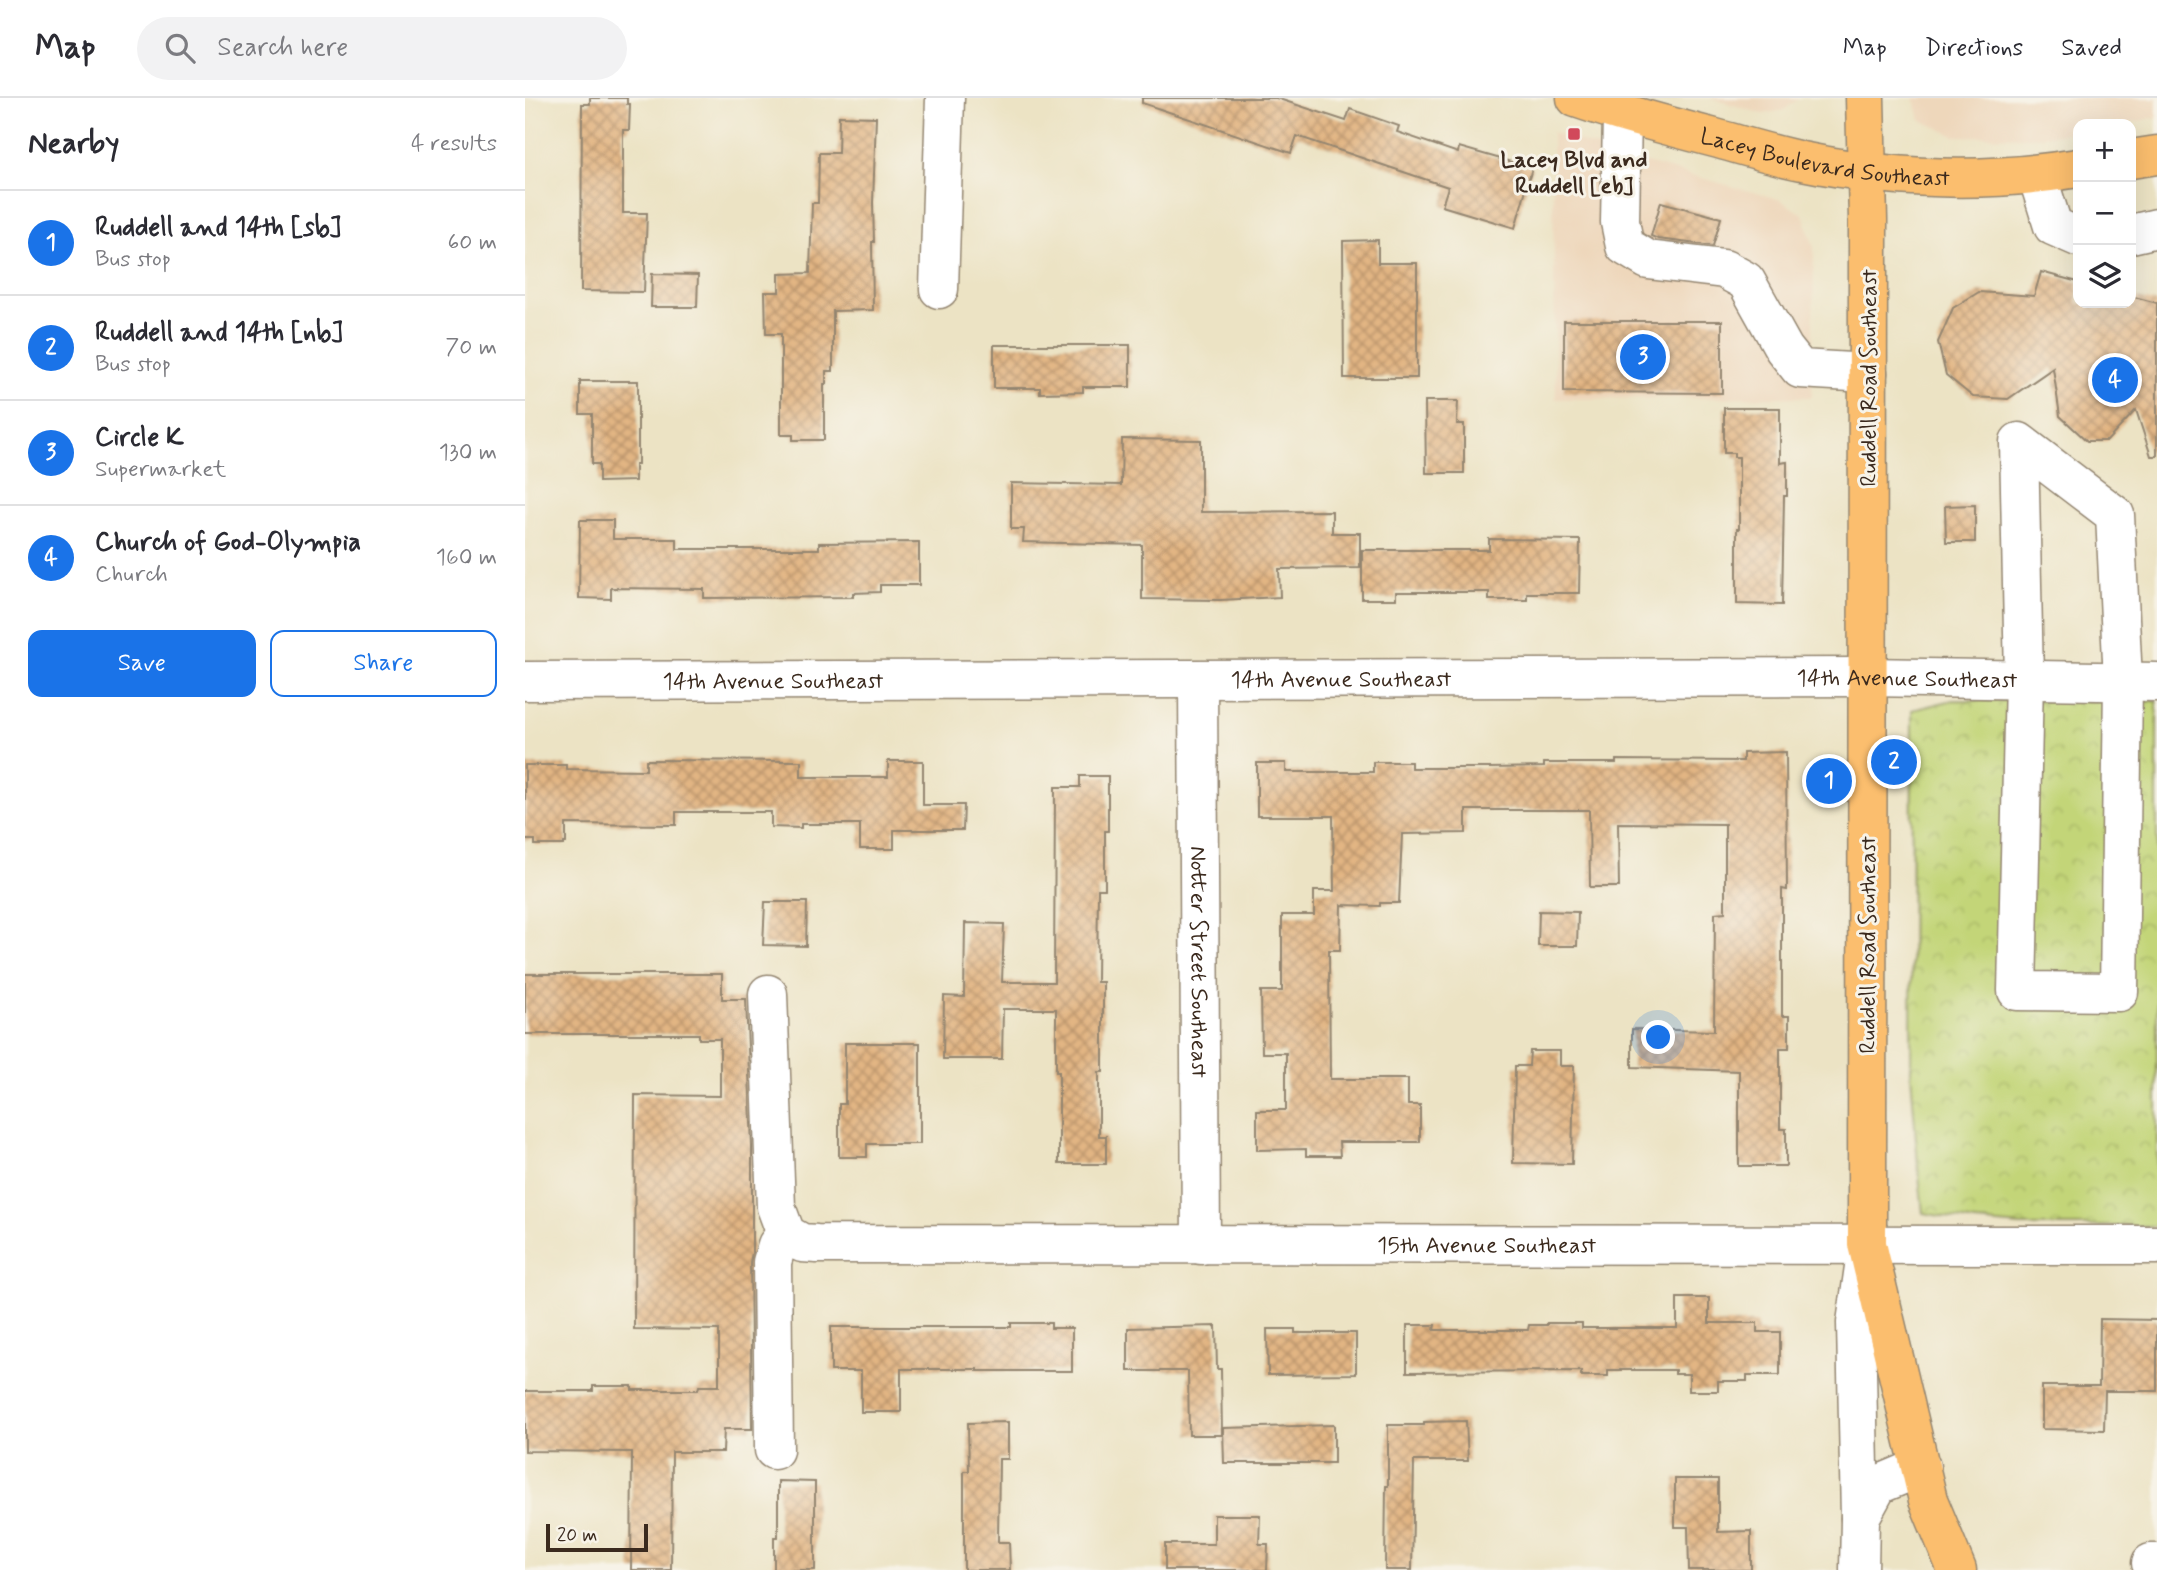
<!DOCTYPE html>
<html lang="en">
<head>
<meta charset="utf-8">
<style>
	:root { --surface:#fff; --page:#f2f2f3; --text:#2b2b33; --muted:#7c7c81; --line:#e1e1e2; --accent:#1a73e8 }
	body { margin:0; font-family:Mynerve,sans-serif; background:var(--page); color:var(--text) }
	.controls { position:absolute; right:21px; top:21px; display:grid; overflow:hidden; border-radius:14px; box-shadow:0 7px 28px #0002 }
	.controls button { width:63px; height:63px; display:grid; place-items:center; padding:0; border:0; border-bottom:2px solid var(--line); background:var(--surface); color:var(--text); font:35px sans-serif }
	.scale { position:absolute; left:21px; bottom:18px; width:102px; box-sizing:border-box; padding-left:7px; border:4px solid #3b2a1e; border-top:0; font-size:19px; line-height:24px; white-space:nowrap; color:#3b2a1e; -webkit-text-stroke:5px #f7f3e8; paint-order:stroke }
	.you { position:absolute; left:1134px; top:940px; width:24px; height:24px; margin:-18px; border:5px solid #fff; border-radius:50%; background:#1a73e8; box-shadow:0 0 0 10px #1a73e833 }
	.badge { display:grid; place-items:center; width:46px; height:46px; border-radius:50%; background:var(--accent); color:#fff; font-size:23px; font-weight:700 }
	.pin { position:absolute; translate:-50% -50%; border:4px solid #fff; box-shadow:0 2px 7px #0006 }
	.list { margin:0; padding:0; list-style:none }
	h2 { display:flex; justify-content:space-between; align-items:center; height:91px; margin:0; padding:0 28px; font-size:30px }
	h2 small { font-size:23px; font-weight:400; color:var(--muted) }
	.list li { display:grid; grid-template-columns:46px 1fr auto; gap:21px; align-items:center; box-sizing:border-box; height:105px; padding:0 28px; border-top:2px solid var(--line) }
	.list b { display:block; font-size:26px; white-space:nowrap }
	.list p { margin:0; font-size:23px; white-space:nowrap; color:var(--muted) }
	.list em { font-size:23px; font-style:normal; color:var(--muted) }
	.actions { display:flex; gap:14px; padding:21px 28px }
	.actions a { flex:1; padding:16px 0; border:2px solid var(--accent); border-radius:14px; text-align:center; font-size:24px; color:var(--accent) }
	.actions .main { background:var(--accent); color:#fff }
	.icon { flex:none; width:38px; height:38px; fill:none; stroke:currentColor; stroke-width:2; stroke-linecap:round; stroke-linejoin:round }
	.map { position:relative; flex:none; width:1632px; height:1472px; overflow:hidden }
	header { display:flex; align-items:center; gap:42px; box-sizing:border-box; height:98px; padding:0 35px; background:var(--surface); border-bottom:2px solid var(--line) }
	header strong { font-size:33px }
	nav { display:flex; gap:38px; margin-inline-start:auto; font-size:24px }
	.search { width:490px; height:63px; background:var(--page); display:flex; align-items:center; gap:18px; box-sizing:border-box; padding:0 24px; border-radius:38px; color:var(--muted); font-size:26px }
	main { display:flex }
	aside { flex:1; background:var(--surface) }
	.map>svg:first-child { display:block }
	.built { fill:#eed7bb }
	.park { fill:url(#park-crowns); stroke:#7f804b; stroke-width:2 }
	.building { fill:url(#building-cross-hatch) }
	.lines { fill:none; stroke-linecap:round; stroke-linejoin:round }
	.minor-casing { stroke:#948671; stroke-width:41 }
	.major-casing { stroke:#948671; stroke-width:41 }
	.minor { stroke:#fff; stroke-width:38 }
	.major { stroke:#fbbe6e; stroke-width:38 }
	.poi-dot { fill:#d1495b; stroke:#f7f3e8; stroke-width:2.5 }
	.labels { text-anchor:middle; stroke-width:6; stroke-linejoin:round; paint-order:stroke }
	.street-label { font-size:23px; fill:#3b2a1e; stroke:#f7f3e8 }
	.poi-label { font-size:23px; font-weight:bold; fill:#3b2a1e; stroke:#f7f3e8 }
</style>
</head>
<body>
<header>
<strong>Map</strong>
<div class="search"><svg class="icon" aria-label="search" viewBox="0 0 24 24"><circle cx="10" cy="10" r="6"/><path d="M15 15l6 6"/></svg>Search here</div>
<nav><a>Map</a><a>Directions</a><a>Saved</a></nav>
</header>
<main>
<aside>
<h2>Nearby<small>4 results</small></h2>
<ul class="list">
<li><span class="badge">1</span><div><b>Ruddell and 14th [sb]</b><p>Bus stop</p></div><em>60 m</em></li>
<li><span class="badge">2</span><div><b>Ruddell and 14th [nb]</b><p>Bus stop</p></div><em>70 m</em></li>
<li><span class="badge">3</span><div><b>Circle K</b><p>Supermarket</p></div><em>130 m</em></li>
<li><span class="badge">4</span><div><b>Church of God-Olympia</b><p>Church</p></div><em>160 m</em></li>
</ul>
<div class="actions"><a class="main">Save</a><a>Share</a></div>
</aside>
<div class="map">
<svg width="1632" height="1472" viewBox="0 0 1632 1472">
	<defs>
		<pattern id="park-crowns" width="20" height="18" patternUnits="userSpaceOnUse" patternTransform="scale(1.75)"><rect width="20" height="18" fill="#c3d578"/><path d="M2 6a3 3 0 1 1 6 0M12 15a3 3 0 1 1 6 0" fill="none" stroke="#a8b767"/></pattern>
		<pattern id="building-cross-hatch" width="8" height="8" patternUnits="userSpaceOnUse" patternTransform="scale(1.75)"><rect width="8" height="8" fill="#e2b583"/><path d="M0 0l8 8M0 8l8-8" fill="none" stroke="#b8936b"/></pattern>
	</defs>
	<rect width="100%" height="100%" fill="#f7f3e8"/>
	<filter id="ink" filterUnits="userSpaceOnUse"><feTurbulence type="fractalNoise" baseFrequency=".0143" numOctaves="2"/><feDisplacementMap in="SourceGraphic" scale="14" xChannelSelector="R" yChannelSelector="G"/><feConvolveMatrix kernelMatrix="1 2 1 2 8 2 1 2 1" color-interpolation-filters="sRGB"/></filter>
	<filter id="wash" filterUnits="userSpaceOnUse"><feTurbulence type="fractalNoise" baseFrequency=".00686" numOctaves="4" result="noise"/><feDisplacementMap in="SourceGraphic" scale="28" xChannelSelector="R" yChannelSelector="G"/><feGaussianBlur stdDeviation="1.57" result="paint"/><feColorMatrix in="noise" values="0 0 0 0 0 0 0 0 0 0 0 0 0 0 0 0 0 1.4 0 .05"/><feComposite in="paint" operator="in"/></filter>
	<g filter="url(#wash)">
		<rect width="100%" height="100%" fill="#ece3c4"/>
		<g class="built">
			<path d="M1185,0H1274L1259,12L1238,16Z"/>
			<path d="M1388,0H1632V19L1600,26H1553V34L1507,39L1430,38L1396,22Z"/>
			<path d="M1027,34L1096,58L1253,101L1278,116L1289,150L1287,299L1031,301Z"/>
		</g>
		<path class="park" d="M1428,602L1632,603V1128H1496L1450,1124L1398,1115L1393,1068L1386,975L1387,612Z"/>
		<g id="blocks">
			<g class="building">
				<path d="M65,0H102V6H105L104,32H98V115H122L119,194L56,193L57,6H65Z"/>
				<path d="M617,0H751L821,23L825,11L874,28L872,34L933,55L934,49L1007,70L990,130L917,108L923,89L772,38L766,55L617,5Z"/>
				<path d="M314,18L351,19L348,105L349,144H347L348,212L308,213V273H301V286H299V342H268V337H256V236H241L240,194H254V176L285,175L287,105H293L294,55H313Z"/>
				<path d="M1136,104L1196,120L1188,148L1133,141L1126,138Z"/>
				<path d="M853,142V165H892V280H819L818,143Z"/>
				<path d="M1516,174L1553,184V205H1606V198L1632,205V358H1626L1611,312L1582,343H1562L1535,318L1528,270L1483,301L1448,299L1421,277L1413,244L1428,210L1454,194L1509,198Z"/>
				<path d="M127,176L173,177L172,209H126Z"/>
				<path d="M1039,223H1197V295L1039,294Z"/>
				<path d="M469,247H605V289H558V294L515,295V290H469Z"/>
				<path d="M55,283H113V367H110V383L74,384V366H67V316H55Z"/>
				<path d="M900,303H933L932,326H939V375H901Z"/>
				<path d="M1199,310H1255V365L1262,364V398H1259L1257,507L1212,506V431H1214V359H1209V355H1199Z"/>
				<path d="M597,341L676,342V414L807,413V435H835V470L754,471L755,499L695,502L617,501V447L498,444L499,431H486V385L596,387Z"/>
				<path d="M1450,407V444H1421L1420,408Z"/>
				<path d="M55,422H88V441H152V451H294V445L394,444V487H355V494L328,495V499L179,500V491L86,490V501L54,500Z"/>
				<path d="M964,441L1055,442L1054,495H1002V502H964V494H871V501H837V452H964Z"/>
				<path d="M1261,654L1262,792L1257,791V918H1264V950H1255V1031H1261V1068H1214V973L1107,969V931L1189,933L1190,815L1200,814V726L1093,725L1094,789H1065L1064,712H941V735L877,736L874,805H855V808L816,807L815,852H804L805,981H883V1007H895V1044H814L815,1058H781V1051L732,1052V1012H761V955H737L736,893H757V817H789V793H809L808,718H732V665H761V674H848V664H886V670H963L1019,669V665H1091V662L1218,663V655Z"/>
				<path d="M121,662L276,663V679H363V663H398V707H439L438,732H369V751H335V726H276V730L246,729V714H151V727L41,726V745H39V747H10V742H0V667H41V671L121,672Z"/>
				<path d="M555,678H583V733H580V791H573L572,884H578V974H574V1038H581V1066H534V974H531V911H478L477,961H418L419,898L439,899L440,825L479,826L477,884H529L530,689H555Z"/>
				<path d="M240,804H282L281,848L238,847Z"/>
				<path d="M1014,813L1053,814L1052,848H1013Z"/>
				<path d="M0,876H197V901H221L227,1049V1155L225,1164L227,1331H199L198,1354H147L146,1472H106L107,1354L0,1353V1293H68V1288H107V1292H173L174,1288H194V1232L109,1231L110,997L195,998V941H174V936H0Z"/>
				<path d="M320,945H395V1046H342V1059H314V1006H320Z"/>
				<path d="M1005,953H1035V968H1049L1047,1066L988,1065L990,968H1004Z"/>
				<path d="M1152,1200H1184V1225H1232V1234H1255V1277H1222V1283H1193V1293H1164V1276H1150V1272H1083V1278H1056V1273L882,1274V1227H910L909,1232H1003L1004,1227H1022V1225H1057V1230H1152Z"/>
				<path d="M1575,1221L1632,1222V1293H1580L1579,1332L1517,1331V1288H1574Z"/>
				<path d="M486,1225H526V1230H547V1273H452V1271H376V1314H336V1273H306V1229H486Z"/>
				<path d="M691,1228L692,1271H696L697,1337H664L663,1273H603V1230Z"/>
				<path d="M742,1231H770V1235H831V1276L743,1277Z"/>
				<path d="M941,1323L943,1363H889L887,1472H860L861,1388H863V1327H899V1324Z"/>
				<path d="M483,1324V1361H474L473,1444H484L485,1472H439V1373H444L443,1325Z"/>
				<path d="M809,1327V1365H699L698,1330Z"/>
				<path d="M1150,1381H1193V1434L1226,1433V1472H1164L1163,1429H1150Z"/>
				<path d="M253,1383L290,1384V1472H249V1439H253Z"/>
				<path d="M689,1417H735L734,1446H743L742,1472H640V1446H689Z"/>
			</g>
		</g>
	</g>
	<g filter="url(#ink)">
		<use href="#blocks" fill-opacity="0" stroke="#948671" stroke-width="2"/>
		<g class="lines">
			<defs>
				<g id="minor">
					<path d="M1097,17L1095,124L1100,148L1123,162L1199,171L1221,183L1259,251L1275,271L1343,275"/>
					<path d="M1512,77L1528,128L1553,139"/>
					<path d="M1606,136L1632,130"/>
					<path d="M414,191L420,0"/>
					<path d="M1494,344L1590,417L1598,583L1594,894L1492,893L1499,581Z"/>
					<path id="s1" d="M673,582L676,1147"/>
					<path id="s2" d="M0,583L1342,579L1632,584"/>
					<path id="s3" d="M243,896L251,1109L261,1136L277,1145L292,1146L1632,1147"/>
					<path d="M1342,1148L1331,1225L1335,1420L1353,1387L1396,1369"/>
					<path d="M249,1352L247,1164L252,1147L261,1136"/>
					<path d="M1626,1465H1632"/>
					<path d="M1334,1472L1335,1420"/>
				</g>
				<g id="major">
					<path id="s4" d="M1051,0C1097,16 1143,28 1190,40C1219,48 1248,57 1277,63C1368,82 1462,85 1553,70"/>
					<path d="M1340,0L1343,122L1342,1146L1403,1402L1432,1472"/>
					<path d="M1606,61L1632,57"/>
				</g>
			</defs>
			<use href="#minor" class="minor-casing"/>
			<use href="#major" class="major-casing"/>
			<use href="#minor" class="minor"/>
			<use href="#major" class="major"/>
		</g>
	</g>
	<rect class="poi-dot" x="1042" y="29" width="14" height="14" rx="3.5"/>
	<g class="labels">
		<g class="street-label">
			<text dy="8" stroke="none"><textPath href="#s4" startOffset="257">Lacey Boulevard Southeast</textPath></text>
			<text transform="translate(1343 280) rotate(-90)" y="8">Ruddell Road Southeast</text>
			<text dy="8" stroke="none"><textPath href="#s2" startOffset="1382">14th Avenue Southeast</textPath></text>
			<text dy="8" stroke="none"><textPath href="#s2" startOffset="816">14th Avenue Southeast</textPath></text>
			<text dy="8" stroke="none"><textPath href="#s2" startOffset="248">14th Avenue Southeast</textPath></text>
			<text transform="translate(1342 847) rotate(-90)" y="8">Ruddell Road Southeast</text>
			<text dy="8" stroke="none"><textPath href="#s1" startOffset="282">Notter Street Southeast</textPath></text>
			<text dy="8" stroke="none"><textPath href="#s3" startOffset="945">15th Avenue Southeast</textPath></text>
		</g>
		<g class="poi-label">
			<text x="1049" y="69">Lacey Blvd and<tspan x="1049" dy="26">Ruddell [eb]</tspan></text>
		</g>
	</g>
</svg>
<div class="controls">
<button>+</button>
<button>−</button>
<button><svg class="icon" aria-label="layers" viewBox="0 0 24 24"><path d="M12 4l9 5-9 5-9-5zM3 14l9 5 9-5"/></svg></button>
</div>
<div class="scale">20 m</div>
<div class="you"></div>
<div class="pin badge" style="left:1304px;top:683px">1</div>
<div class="pin badge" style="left:1369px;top:664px">2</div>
<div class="pin badge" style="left:1118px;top:259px">3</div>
<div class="pin badge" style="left:1590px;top:282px">4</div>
</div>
</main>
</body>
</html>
